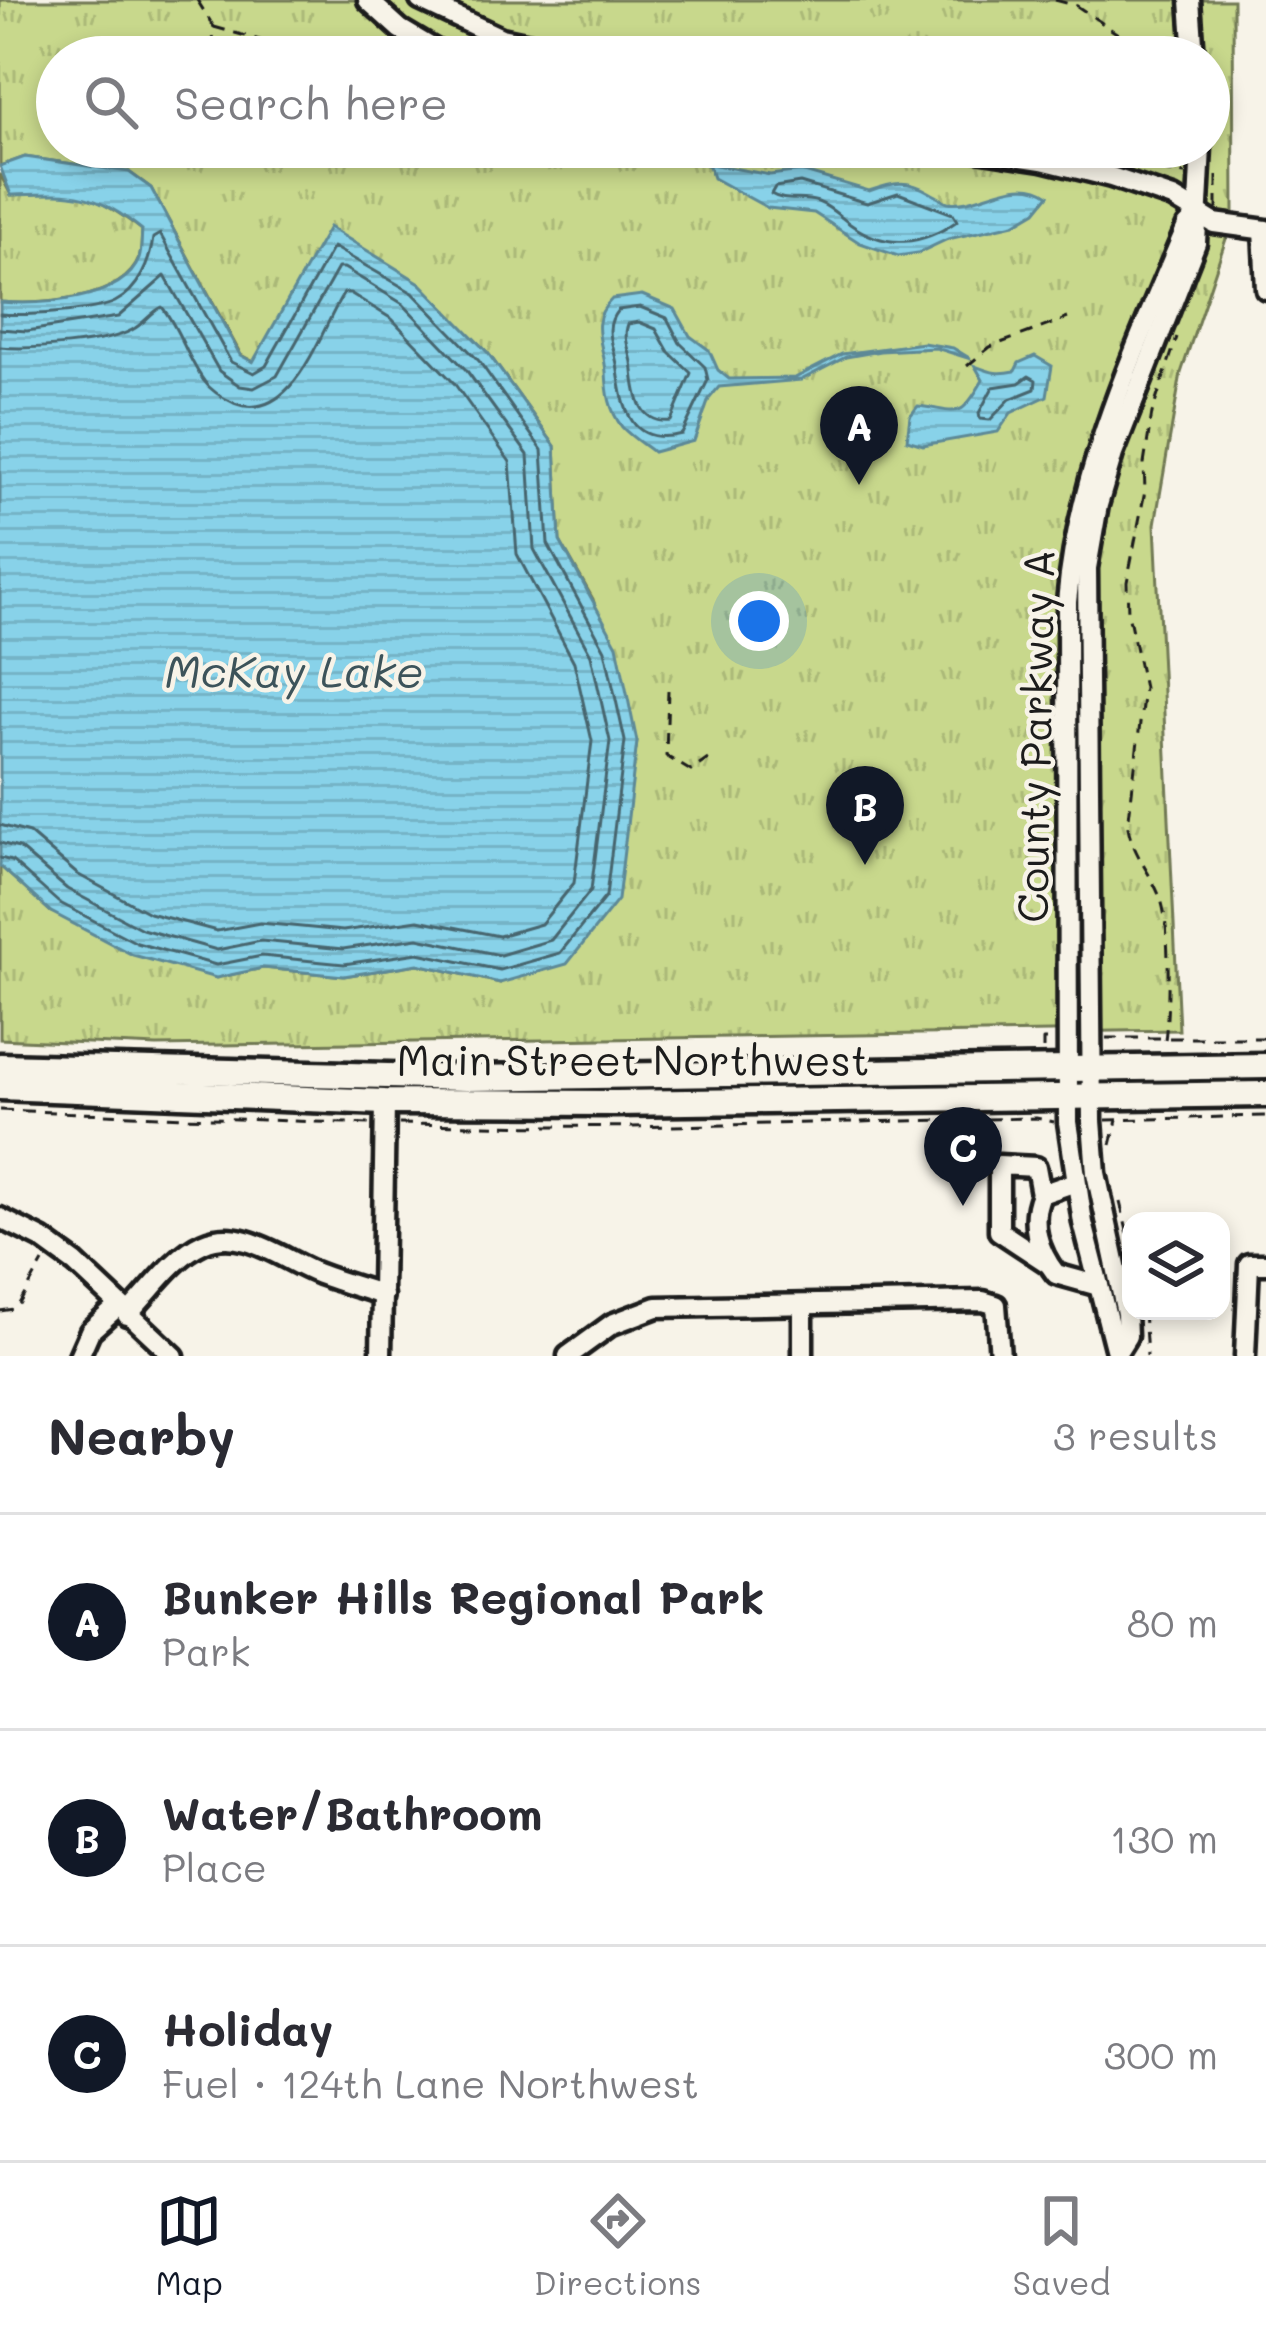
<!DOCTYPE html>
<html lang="en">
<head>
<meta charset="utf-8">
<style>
	:root { --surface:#fff; --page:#f2f2f3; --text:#2b2b33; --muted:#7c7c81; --line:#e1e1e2; --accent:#111827 }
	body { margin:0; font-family:Mali,sans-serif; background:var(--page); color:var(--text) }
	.controls { position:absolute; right:36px; bottom:36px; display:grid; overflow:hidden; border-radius:24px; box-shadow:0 6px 18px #0003 }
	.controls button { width:108px; height:108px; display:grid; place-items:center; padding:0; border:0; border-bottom:3px solid var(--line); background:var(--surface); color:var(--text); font:60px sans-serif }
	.you { position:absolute; left:759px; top:621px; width:42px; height:42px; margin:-30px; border:9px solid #fff; border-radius:50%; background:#1a73e8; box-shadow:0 0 0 18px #1a73e833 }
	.badge { display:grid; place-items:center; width:78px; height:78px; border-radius:50%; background:var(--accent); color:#fff; font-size:39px; font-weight:700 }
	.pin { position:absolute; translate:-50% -99px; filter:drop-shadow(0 3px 6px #0008) }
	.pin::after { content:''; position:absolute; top:63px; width:42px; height:36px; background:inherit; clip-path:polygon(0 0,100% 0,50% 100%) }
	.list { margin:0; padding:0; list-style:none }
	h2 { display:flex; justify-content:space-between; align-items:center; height:156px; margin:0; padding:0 48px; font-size:51px }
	h2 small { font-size:39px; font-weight:400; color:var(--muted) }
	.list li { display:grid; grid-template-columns:78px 1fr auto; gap:36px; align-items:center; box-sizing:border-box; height:216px; padding:0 48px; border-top:3px solid var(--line) }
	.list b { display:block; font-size:45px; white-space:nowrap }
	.list p { margin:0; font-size:39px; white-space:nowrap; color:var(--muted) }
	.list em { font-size:39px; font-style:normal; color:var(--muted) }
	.icon { flex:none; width:66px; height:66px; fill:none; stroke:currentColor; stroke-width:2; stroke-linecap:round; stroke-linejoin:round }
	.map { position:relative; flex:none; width:1266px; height:1356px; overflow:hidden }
	.search { position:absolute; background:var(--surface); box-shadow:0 6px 18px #0003; left:36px; right:36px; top:36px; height:132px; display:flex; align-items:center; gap:30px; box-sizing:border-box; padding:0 42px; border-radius:66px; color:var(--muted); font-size:45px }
	.sheet { height:804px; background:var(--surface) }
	nav { display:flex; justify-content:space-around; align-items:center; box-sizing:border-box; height:168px; border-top:3px solid var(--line); background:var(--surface); font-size:33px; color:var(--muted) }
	nav a { display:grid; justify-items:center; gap:6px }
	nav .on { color:var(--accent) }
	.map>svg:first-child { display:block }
	.park { fill:url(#park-tufts); stroke:#727a54; stroke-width:3; fill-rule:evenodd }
	.water { fill:url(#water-rules); stroke:#5d8997; stroke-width:3 }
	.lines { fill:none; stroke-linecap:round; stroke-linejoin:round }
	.shore { stroke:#47656e; stroke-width:3 }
	.minor-casing { stroke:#1c1c1c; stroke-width:27 }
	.major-casing { stroke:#1c1c1c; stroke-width:33 }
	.path { stroke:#1c1c1c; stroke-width:3; stroke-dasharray:12 9; stroke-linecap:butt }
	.minor { stroke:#f7f3e8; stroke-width:18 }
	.major { stroke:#f7f3e8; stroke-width:24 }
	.labels { text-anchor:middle; stroke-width:9; stroke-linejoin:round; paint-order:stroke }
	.street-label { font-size:42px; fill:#1c1c1c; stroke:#f7f3e8 }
	.water-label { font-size:45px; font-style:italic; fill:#3c535a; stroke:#f7f3e8 }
</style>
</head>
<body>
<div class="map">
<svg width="1266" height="1356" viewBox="0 0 1266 1356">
	<defs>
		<pattern id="park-tufts" width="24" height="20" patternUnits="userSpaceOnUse" patternTransform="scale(3)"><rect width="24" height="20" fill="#c8d88c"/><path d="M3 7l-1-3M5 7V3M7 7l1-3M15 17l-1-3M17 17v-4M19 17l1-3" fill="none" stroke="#abb978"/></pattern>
		<pattern id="water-rules" width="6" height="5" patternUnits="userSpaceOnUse" patternTransform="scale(3)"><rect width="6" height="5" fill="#88d2e9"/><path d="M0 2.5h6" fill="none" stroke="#75b4c7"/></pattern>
	</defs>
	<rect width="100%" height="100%" fill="#f7f3e8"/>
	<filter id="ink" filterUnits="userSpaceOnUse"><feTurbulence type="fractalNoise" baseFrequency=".00833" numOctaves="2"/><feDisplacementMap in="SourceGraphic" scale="24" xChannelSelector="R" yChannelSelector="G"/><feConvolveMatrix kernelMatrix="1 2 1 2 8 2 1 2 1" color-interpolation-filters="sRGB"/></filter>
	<g filter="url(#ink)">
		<g class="park">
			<path d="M0,0H1233L1234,215L1181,373L1155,524L1179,1030L157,1046L0,1039V866L51,912L216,978L263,968L344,976L418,964L500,983L626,816L637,742L593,599L560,541L555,446L488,353L419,283L254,362L241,355L151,188L129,172L25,157L0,166ZM57,57H1209V147H57Z"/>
			<path d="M0,174L11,195C75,192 89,189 142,230C141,238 142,251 139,258C123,301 39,305 0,302Z"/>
		</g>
		<g class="water">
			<path d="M673,147L689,148L711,164L770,175L801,171L869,191C894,182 907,179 931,193C935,195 944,201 948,202C979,207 1017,172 1049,195L1036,211L1014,224L948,239L918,253L898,256L860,243L814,213L768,208L713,178L709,166Z"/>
			<path d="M25,157L129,172L151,188L240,355L253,362L329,227L420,283L488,353L555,446L560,541L617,645L637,742L618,900L567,964L500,983L418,964L344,976L263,968L216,978L133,955L51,912L0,866V302C39,305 123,301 139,259C142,251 141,238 142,230C94,190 71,193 11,195L0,166Z"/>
			<path d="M642,295L675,309L690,336L709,350L718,370L729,379L795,378L842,354L923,343L953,348L971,359L936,348L880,351L846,357L801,380L719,387L709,399L694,441L653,452C643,444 631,437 622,427C609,410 607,392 606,372C604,344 587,323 612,299Z"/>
			<path d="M1035,356L1052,366L1047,396L1011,413L998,432L923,445L907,440L910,416L918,406C959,411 959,422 983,380L975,366C991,372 997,375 1015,371L1019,363Z"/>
		</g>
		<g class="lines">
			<g class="shore">
				<path d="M800,183L867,203L898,193L953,214L957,221C923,245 886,250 850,224C839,216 831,207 818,202C802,196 785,203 771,194L775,187Z"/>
				<path d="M640,307L667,318L680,343L705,367L708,380L682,434C627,448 623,404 617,364C613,343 603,328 618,310Z"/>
				<path d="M0,314C24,316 94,312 115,302C139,290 150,262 153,238L160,234L231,362L254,373L266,366L333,247L413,293L479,361L542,450L548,544L605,650L625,741L606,896L560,953L500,970L418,953L344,964L262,956L216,965L137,943L58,902L12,861L0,858"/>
				<path d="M639,322L656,329L669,352L691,373L671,421C635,425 635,387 632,362C629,348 623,337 628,324Z"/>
				<path d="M0,329L27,331L118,317L165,276L219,371L240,386L254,388L277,376L338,268H344L403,304L467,371L528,455L534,549L591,655L610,741L591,890L551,940L500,955L418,938L343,949L261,941L217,950L142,929L67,889L19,848L0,843"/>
				<path d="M0,347C29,350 107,344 132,330C144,324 151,312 162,307C179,328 187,358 204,381C211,391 223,398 234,403C293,426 320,330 344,293H350L392,319L454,383L510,462L517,554L574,662L592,741L574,883L541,924L499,936L418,920L343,931L260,923L217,931L149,913L77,874L29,833L0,825"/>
				<path d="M1029,376L1036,380L1035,389L1010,399L990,420L980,419L979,413L993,387L1019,383Z"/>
			</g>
			<defs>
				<g id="minor">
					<path d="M368,0L400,29L447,57"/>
					<path d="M420,0L501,38L592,57"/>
					<path d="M1190,0L1194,57"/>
					<path d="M957,147L1042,160L1111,177L1173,198L1214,223L1266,230"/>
					<path d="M1263,230L1266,289"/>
					<path d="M1076,1182L1041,1194C1029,1222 1038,1251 1056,1274L1099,1286"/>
					<path d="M1041,1194L1036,1167L999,1165V1231L1046,1262"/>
					<path d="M0,1218L42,1239L75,1263L174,1356"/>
					<path d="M127,1315C149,1293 174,1256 203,1243C243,1225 284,1261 319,1274C340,1282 362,1288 383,1295"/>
					<path d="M1117,1352L1127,1336L1126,1313L1096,1173L1092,1121L1087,568L1098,505L1113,454L1196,243L1201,147"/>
					<path d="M79,1356L90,1331L117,1307"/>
					<path d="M381,1356L385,1102"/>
					<path d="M568,1356L612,1324L657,1307L983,1301L996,1305L1000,1356"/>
					<path d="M803,1356V1305"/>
					<path d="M1117,1356L1083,1223L1068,1122L1067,602C1078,475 1131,358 1180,242L1187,226L1198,215"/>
					<path d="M1245,1356L1249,1264H1266"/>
				</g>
				<g id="major">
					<path d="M0,1066L466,1078L1266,1066"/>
					<path d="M0,1087L385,1102L616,1103L1266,1094"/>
				</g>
			</defs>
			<use href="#minor" class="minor-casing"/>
			<use href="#major" class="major-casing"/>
			<g class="path">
				<path d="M197,0L214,27L212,48"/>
				<path d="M1055,0L1077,6L1118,34"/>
				<path d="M214,27L277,45L287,43"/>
				<path d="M1209,79L1214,137"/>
				<path d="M1102,147L1168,172L1185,174"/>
				<path d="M538,149L573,164"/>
				<path d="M1217,176V209"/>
				<path d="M967,366L990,347L1068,318"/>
				<path d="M668,690L666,756L691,771L708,759"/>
				<path d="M1106,1038H1266"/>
				<path d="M1165,1040C1169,1011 1171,923 1160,897C1150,872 1133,854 1128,827L1144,688L1128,613L1127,582L1145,491L1144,464L1152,413L1177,337"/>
				<path d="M1043,1049V1040H1054"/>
				<path d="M0,1110L371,1124"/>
				<path d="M1106,1120L1266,1116"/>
				<path d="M399,1124L631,1127L1036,1118L1054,1122"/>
				<path d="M1111,1145L1117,1120"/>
				<path d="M1120,1202L1131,1247"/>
				<path d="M0,1311L14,1309L19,1304L43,1262"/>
				<path d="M1144,1311L1147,1356"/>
			</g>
			<use href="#minor" class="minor"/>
			<use href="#major" class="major"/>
		</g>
	</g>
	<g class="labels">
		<g class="street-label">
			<text transform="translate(1036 736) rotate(-89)" y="15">County Parkway A</text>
			<text x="633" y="1076">Main Street Northwest</text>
		</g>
		<g class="water-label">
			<text x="294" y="688">McKay Lake</text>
		</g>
	</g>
</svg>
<div class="controls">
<button><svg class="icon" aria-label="layers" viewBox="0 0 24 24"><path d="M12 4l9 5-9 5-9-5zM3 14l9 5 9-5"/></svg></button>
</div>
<div class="you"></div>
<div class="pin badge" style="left:859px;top:485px">A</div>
<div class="pin badge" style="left:865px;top:865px">B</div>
<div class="pin badge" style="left:963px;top:1206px">C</div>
<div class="search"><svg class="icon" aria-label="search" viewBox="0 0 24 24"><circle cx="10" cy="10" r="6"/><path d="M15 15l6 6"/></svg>Search here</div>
</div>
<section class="sheet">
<h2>Nearby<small>3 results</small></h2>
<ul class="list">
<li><span class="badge">A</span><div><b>Bunker Hills Regional Park</b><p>Park</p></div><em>80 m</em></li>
<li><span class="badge">B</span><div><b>Water/Bathroom</b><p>Place</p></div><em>130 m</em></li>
<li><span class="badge">C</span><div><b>Holiday</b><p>Fuel · 124th Lane Northwest</p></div><em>300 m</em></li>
</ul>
</section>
<nav>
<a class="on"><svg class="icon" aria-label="map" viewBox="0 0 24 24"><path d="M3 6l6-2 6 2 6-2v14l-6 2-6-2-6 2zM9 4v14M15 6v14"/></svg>Map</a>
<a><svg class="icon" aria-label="directions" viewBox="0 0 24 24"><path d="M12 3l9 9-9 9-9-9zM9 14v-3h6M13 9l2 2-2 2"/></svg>Directions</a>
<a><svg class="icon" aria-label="saved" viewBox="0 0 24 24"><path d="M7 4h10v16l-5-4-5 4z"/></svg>Saved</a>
</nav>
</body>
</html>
